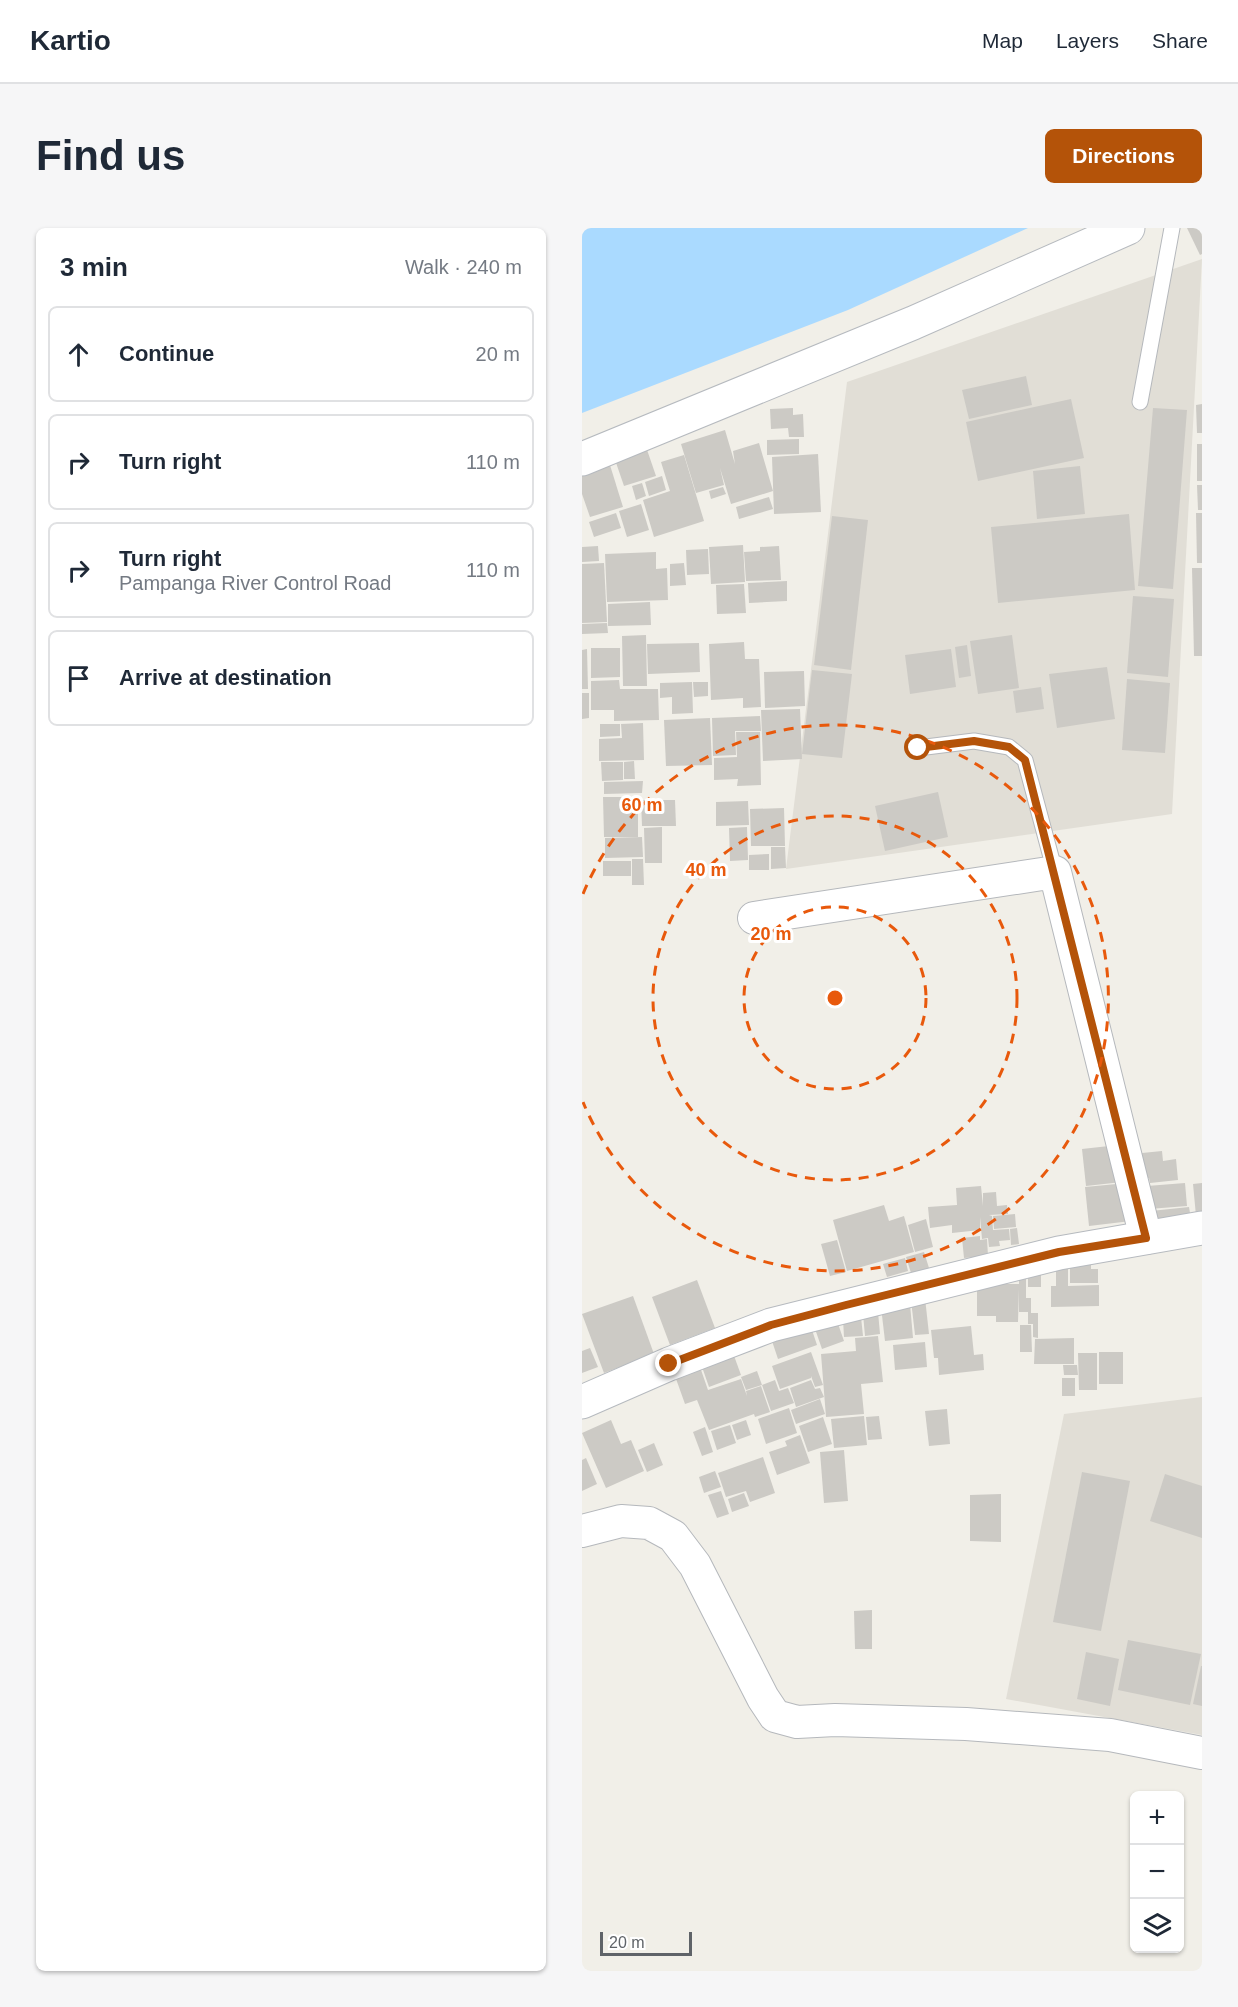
<!DOCTYPE html>
<html lang="en">
<head>
<meta charset="utf-8">
<style>
	:root { --surface:#fff; --page:#f6f6f7; --text:#1f2937; --muted:#747a83; --line:#e0e1e3; --accent:#b45309 }
	body { margin:0; font-family:Helvetica,sans-serif; background:var(--page); color:var(--text) }
	.controls { position:absolute; right:18px; bottom:18px; display:grid; overflow:hidden; border-radius:9px; box-shadow:0 2px 4px #0004 }
	.controls button { width:54px; height:54px; display:grid; place-items:center; padding:0; border:0; border-bottom:2px solid var(--line); background:var(--surface); color:var(--text); font:30px sans-serif }
	.scale { position:absolute; left:18px; bottom:15px; width:92px; box-sizing:border-box; padding-left:6px; border:3px solid #5f6368; border-top:0; font-size:16px; line-height:21px; white-space:nowrap; color:#5f6368; -webkit-text-stroke:4px #fff; paint-order:stroke }
	.stop { position:absolute; width:18px; height:18px; margin:-14px; border:4px solid #b45309; border-radius:50%; background:#fff }
	.stop.end { background:#b45309; border-color:#fff; box-shadow:0 2px 6px #0008 }
	.list { margin:0; padding:0; list-style:none }
	h2 { display:flex; justify-content:space-between; align-items:center; height:78px; margin:0; padding:0 24px; font-size:26px }
	h2 small { font-size:20px; font-weight:400; color:var(--muted) }
	.list li { display:grid; grid-template-columns:39px 1fr auto; gap:18px; align-items:center; box-sizing:border-box; height:96px; margin:0 12px 12px; padding:0 12px; border:2px solid var(--line); border-radius:9px }
	.list b { display:block; font-size:22px; white-space:nowrap }
	.list p { margin:0; font-size:20px; white-space:nowrap; color:var(--muted) }
	.list em { font-size:20px; font-style:normal; color:var(--muted) }
	.icon { flex:none; width:33px; height:33px; fill:none; stroke:currentColor; stroke-width:2; stroke-linecap:round; stroke-linejoin:round }
	.map { position:relative; flex:none; width:620px; height:1743px; overflow:hidden; border-radius:9px }
	header { display:flex; align-items:center; gap:36px; box-sizing:border-box; height:84px; padding:0 30px; background:var(--surface); border-bottom:2px solid var(--line) }
	header strong { font-size:28px }
	nav { display:flex; gap:33px; margin-inline-start:auto; font-size:21px }
	.intro { display:flex; align-items:center; justify-content:space-between; box-sizing:border-box; height:144px; padding:0 36px }
	h1 { margin:0; font-size:42px }
	.button { padding:15px 27px; border-radius:9px; background:var(--accent); color:#fff; font-size:21px; font-weight:700 }
	main { display:flex; gap:36px; padding:0 36px }
	aside { flex:1; background:var(--surface); border-radius:9px; box-shadow:0 2px 4px #0004 }
	.map>svg:first-child { display:block }
	.education { fill:#e1ded6 }
	.water { fill:#aadaff }
	.building { fill:#cccac5 }
	.lines { fill:none; stroke-linecap:round; stroke-linejoin:round }
	.lane-casing { stroke:#b5b8bc; stroke-width:17 }
	.street-casing { stroke:#b5b8bc; stroke-width:34 }
	.secondary-casing { stroke:#b6babf; stroke-width:35 }
	.lane { stroke:#fff; stroke-width:15 }
	.street { stroke:#fff; stroke-width:32 }
	.secondary { stroke:#fff; stroke-width:33 }
	.route { stroke:#b45309; stroke-width:8 }
	.ring { fill:none; stroke:#e8590c; stroke-width:3; stroke-dasharray:10 8 }
	.centre { fill:#e8590c; stroke:#fff; stroke-width:3 }
	.ring-label { font-size:18px; text-anchor:middle; font-weight:bold; fill:#e8590c; stroke:#fff; stroke-width:6; stroke-linejoin:round; paint-order:stroke }
</style>
</head>
<body>
<header>
<strong>Kartio</strong>
<nav><a>Map</a><a>Layers</a><a>Share</a></nav>
</header>
<div class="intro"><h1>Find us</h1><a class="button">Directions</a></div>
<main>
<aside>
<h2>3 min<small>Walk · 240 m</small></h2>
<ul class="list">
<li><svg class="icon" aria-label="ahead" viewBox="0 0 24 24"><path d="M12 20V5M6 11l6-6 6 6"/></svg><div><b>Continue</b></div><em>20 m</em></li>
<li><svg class="icon" aria-label="right" viewBox="0 0 24 24"><path d="M7 20v-9h11M14 6l5 5-5 5"/></svg><div><b>Turn right</b></div><em>110 m</em></li>
<li><svg class="icon" aria-label="right" viewBox="0 0 24 24"><path d="M7 20v-9h11M14 6l5 5-5 5"/></svg><div><b>Turn right</b><p>Pampanga River Control Road</p></div><em>110 m</em></li>
<li><svg class="icon" aria-label="arrive" viewBox="0 0 24 24"><path d="M6 21V4h12l-3 4 3 4H6"/></svg><div><b>Arrive at destination</b></div></li>
</ul>
</aside>
<div class="map">
<svg width="620" height="1743" viewBox="0 0 620 1743">
	<rect width="100%" height="100%" fill="#f1efe8"/>
	<g class="education">
		<path d="M620,31L590,586L204,641L265,154Z"/>
		<path d="M620,1169V1507L424,1471L482,1186Z"/>
	</g>
	<path class="water" d="M0,0H446L266,82L0,185Z"/>
	<g class="building">
		<path d="M605,0H620V26L618,27Z"/>
		<path d="M444,148L450,177L387,191L380,162Z"/>
		<path d="M489,171L502,230L396,253L384,194Z"/>
		<path d="M620,176V205H615L614,177Z"/>
		<path d="M211,180V187L221,186L222,209H207L206,200L189,201L188,181Z"/>
		<path d="M571,180L605,182L591,361L556,358Z"/>
		<path d="M143,202L153,236L151,223L177,215L191,263L149,276L138,240L142,257L114,265L99,216Z"/>
		<path d="M217,211V226L185,227V212Z"/>
		<path d="M63,216L74,248L42,258L31,226Z"/>
		<rect x="615" y="216" width="5" height="37"/>
		<path d="M236,226L239,284L192,286L190,229Z"/>
		<path d="M102,227L122,293L72,309L61,272L88,263L79,234Z"/>
		<path d="M27,234L41,279L8,289L0,266V243Z"/>
		<path d="M498,238L503,286L455,291L451,243Z"/>
		<path d="M80,248L84,262L67,268L63,254Z"/>
		<path d="M60,255L64,268L54,272L50,258Z"/>
		<path d="M615,257H620V282H616Z"/>
		<path d="M141,259L144,266L129,271L127,263Z"/>
		<path d="M187,269L191,281L157,291L154,279Z"/>
		<path d="M59,276L67,302L45,309L37,283Z"/>
		<path d="M34,285L39,300L12,309L7,294Z"/>
		<path d="M614,285H620V335H615Z"/>
		<path d="M547,286L553,362L416,375L409,299Z"/>
		<path d="M250,288L286,292L269,442L232,437Z"/>
		<path d="M161,317L163,354L129,356L127,319Z"/>
		<path d="M16,318L17,333L0,334V319Z"/>
		<path d="M197,318L199,352L164,353L162,324L178,323V319Z"/>
		<path d="M126,321L127,346L105,347L104,322Z"/>
		<path d="M74,324V341L85,340L86,372L25,374L23,326Z"/>
		<path d="M22,335L25,394L0,395V336Z"/>
		<path d="M102,335L104,357L88,358V336Z"/>
		<path d="M610,340H620V428H612Z"/>
		<path d="M205,353V373L167,375L166,355Z"/>
		<path d="M162,356L164,385L135,386L134,357Z"/>
		<path d="M551,368L592,371L586,449L545,445Z"/>
		<path d="M68,374L69,397L26,398V376Z"/>
		<path d="M25,395L26,405L0,406V396Z"/>
		<path d="M64,407L65,458H41L40,408Z"/>
		<path d="M430,407L437,460L396,466L388,413Z"/>
		<path d="M162,414L163,431H177L179,479L161,480V470L129,472L127,416Z"/>
		<path d="M117,415L118,444L66,446L65,416Z"/>
		<path d="M385,417L389,448L377,450L373,419Z"/>
		<path d="M9,420H38V449L9,450Z"/>
		<path d="M5,421L6,461H0V422Z"/>
		<path d="M369,421L374,459L328,466L323,427Z"/>
		<path d="M525,439L533,491L475,500L467,446Z"/>
		<path d="M230,442L270,446L260,530L220,526Z"/>
		<path d="M222,443L223,478L183,480L182,444Z"/>
		<path d="M545,451L588,455L583,525L540,522Z"/>
		<path d="M37,452L38,461H76L77,492L32,493V482H9V453Z"/>
		<path d="M110,454L111,485L90,486V469L78,470V455Z"/>
		<path d="M111,454H126V468L112,469Z"/>
		<path d="M459,459L462,481L434,485L431,463Z"/>
		<path d="M0,465H7V490L0,491Z"/>
		<path d="M218,481L220,531L181,533L179,482Z"/>
		<path d="M178,488L179,503H153L154,527L131,528L130,490Z"/>
		<path d="M128,490L130,537L84,538L82,492Z"/>
		<path d="M61,495L62,532L17,533V511L40,510L39,496Z"/>
		<path d="M18,496H38V508L18,509Z"/>
		<path d="M154,504H178L179,557L155,558L156,551L132,552V530L155,529Z"/>
		<path d="M52,533L53,551H42V534Z"/>
		<path d="M19,534H41V552L20,553Z"/>
		<path d="M61,553L60,565L22,566V554Z"/>
		<path d="M356,564L366,609L303,623L293,578Z"/>
		<path d="M21,569H56V609H22Z"/>
		<path d="M59,572H93L94,598H60Z"/>
		<path d="M166,573L167,597L134,598V574Z"/>
		<path d="M202,580L203,618H169L168,581Z"/>
		<path d="M80,599V635H63L62,600Z"/>
		<path d="M165,599L166,632L148,633L147,600Z"/>
		<path d="M60,609L61,629L23,630V610Z"/>
		<path d="M189,619H203L204,640L189,641Z"/>
		<path d="M187,626V642H167V627Z"/>
		<path d="M50,631H61L62,657H50Z"/>
		<rect x="21" y="633" width="28" height="15"/>
		<path d="M536,917L540,954L504,958L500,921Z"/>
		<path d="M580,923L581,933L594,931L596,952L568,955L567,950L563,951L560,925Z"/>
		<path d="M545,955L549,993L507,998L503,959Z"/>
		<path d="M603,955L605,978L567,981L565,958Z"/>
		<path d="M620,955V987L614,988L611,956Z"/>
		<path d="M399,958L401,978V965L414,964L415,978L425,977L426,986L407,987L410,988L411,1002L427,1001L428,1012L417,1013L418,1018L407,1019L406,1010L400,1011L398,989V1002L370,1005V997L348,1000L346,979L375,977L374,960Z"/>
		<path d="M302,977L307,993L322,988L332,1024L265,1043L251,992Z"/>
		<path d="M607,979L609,991L571,994L569,983Z"/>
		<path d="M433,986L434,999L412,1001L411,988Z"/>
		<path d="M344,991L351,1019L333,1024L326,997Z"/>
		<path d="M435,1000L437,1016L429,1017L428,1001Z"/>
		<path d="M398,1008V1012L405,1011L406,1028L382,1030L380,1010Z"/>
		<path d="M255,1012L264,1044L248,1048L239,1016Z"/>
		<path d="M342,1024L347,1040L329,1045L324,1029Z"/>
		<path d="M509,1027V1041H516V1055H488V1028Z"/>
		<path d="M323,1030L326,1043L305,1049L301,1036Z"/>
		<path d="M474,1035L486,1036V1058L517,1057V1078L469,1079V1058H474Z"/>
		<rect x="446" y="1042" width="13" height="17"/>
		<path d="M437,1046H444V1070H449V1085H456V1110L451,1109V1096H446V1084H437V1061L436,1094H414V1088H395V1056H437Z"/>
		<path d="M115,1052L133,1100L88,1117L70,1069Z"/>
		<path d="M51,1068L72,1126L22,1145L0,1086Z"/>
		<path d="M343,1070L347,1106L333,1107L329,1072Z"/>
		<path d="M328,1076L331,1110L303,1113L299,1079Z"/>
		<path d="M296,1084L298,1106L283,1108L281,1086Z"/>
		<path d="M279,1089L281,1108L262,1109L261,1091Z"/>
		<path d="M254,1090L262,1113L240,1121L232,1098Z"/>
		<path d="M438,1097H449L450,1124H438Z"/>
		<path d="M389,1098L392,1127L401,1126L402,1142L357,1147L356,1130H352L349,1102Z"/>
		<path d="M229,1099L235,1117L196,1131L190,1113Z"/>
		<path d="M296,1108L301,1154L279,1156L282,1186L244,1189L239,1126L274,1123L273,1110Z"/>
		<path d="M492,1110V1136H452L453,1111Z"/>
		<path d="M343,1114L345,1139L313,1142L311,1117Z"/>
		<path d="M8,1120L16,1139L0,1145V1123Z"/>
		<path d="M229,1124L241,1157L233,1159L229,1148V1150L198,1161L190,1138Z"/>
		<rect x="517" y="1124" width="24" height="32"/>
		<path d="M151,1125L159,1147L127,1159L119,1136Z"/>
		<path d="M496,1125H515V1162H497Z"/>
		<path d="M481,1137H495L496,1147H482Z"/>
		<path d="M118,1139L126,1162L159,1151L165,1168L164,1163L179,1158L188,1184L173,1189L172,1186L127,1202L115,1172L103,1176L93,1148Z"/>
		<path d="M175,1143L180,1157L164,1162L159,1149Z"/>
		<rect x="480" y="1150" width="13" height="18"/>
		<path d="M193,1152L197,1163L206,1160L212,1175L189,1183L180,1157Z"/>
		<path d="M229,1152L233,1161L238,1160L242,1169L214,1179L208,1160Z"/>
		<path d="M238,1171L243,1186L214,1196L209,1182Z"/>
		<path d="M207,1180L215,1205L184,1216L176,1191Z"/>
		<path d="M365,1181L368,1216L347,1218L343,1183Z"/>
		<path d="M282,1188L285,1217L252,1220L249,1191Z"/>
		<path d="M297,1188L300,1211L286,1212L284,1189Z"/>
		<path d="M241,1189L250,1216L226,1224L217,1198Z"/>
		<path d="M29,1192L39,1216L49,1212L62,1243L24,1260L0,1205Z"/>
		<path d="M164,1192L169,1207L155,1212L150,1197Z"/>
		<path d="M148,1197L154,1215L135,1222L129,1203Z"/>
		<path d="M123,1199L131,1224L120,1228L111,1204Z"/>
		<path d="M218,1207L228,1235L195,1247L187,1224L205,1218L203,1213Z"/>
		<path d="M72,1215L81,1237L65,1244L56,1222Z"/>
		<path d="M262,1222L266,1273L242,1275L238,1224Z"/>
		<path d="M181,1229L193,1265L168,1274L164,1263L144,1269L136,1245Z"/>
		<path d="M4,1230L15,1256L0,1263V1232Z"/>
		<path d="M133,1243L139,1259L122,1265L117,1249Z"/>
		<path d="M500,1244L548,1253L519,1403L471,1394Z"/>
		<path d="M583,1246L620,1258V1310L568,1293Z"/>
		<path d="M139,1263L147,1286L135,1290L126,1267Z"/>
		<path d="M162,1265L167,1278L150,1284L146,1271Z"/>
		<path d="M419,1266V1314L388,1313V1267Z"/>
		<path d="M290,1382V1421H273L272,1383Z"/>
		<path d="M546,1412L619,1426L608,1477L536,1462Z"/>
		<path d="M504,1424L537,1431L528,1478L495,1471Z"/>
		<path d="M619,1438H620V1478L611,1476Z"/>
	</g>
	<g class="lines">
		<defs>
			<g id="lane">
				<path d="M558,174L590,0"/>
				<path d="M336,520L392,513L427,519L443,532L473,644"/>
			</g>
			<g id="street">
				<path d="M172,690L473,644L564,1010"/>
				<path d="M0,1303L39,1293L67,1295L91,1308L113,1337L181,1470L193,1488L215,1494L253,1492L384,1496L528,1507L620,1525"/>
			</g>
			<g id="secondary">
				<path d="M0,231L331,95L546,0"/>
				<path d="M0,1174L87,1136L189,1097L477,1025L620,1000"/>
			</g>
		</defs>
		<use href="#lane" class="lane-casing"/>
		<use href="#street" class="street-casing"/>
		<use href="#secondary" class="secondary-casing"/>
		<use href="#lane" class="lane"/>
		<use href="#street" class="street"/>
		<use href="#secondary" class="secondary"/>
	</g>
	<g class="lines">
		<path class="route" d="M87,1136L189,1097L264,1077L477,1024L564,1010L443,532L427,519L392,513L336,520"/>
	</g>
	<g class="ring">
		<circle cx="253" cy="770" r="91"/>
		<circle cx="253" cy="770" r="182"/>
		<path d="M1 666A273 273 0 1 1 1 874"/>
	</g>
	<circle cx="253" cy="770" r="9" class="centre"/>
	<g class="ring-label">
		<text x="60" y="583">60 m</text>
		<text x="124" y="648">40 m</text>
		<text x="189" y="712">20 m</text>
	</g>
</svg>
<div class="controls">
<button>+</button>
<button>−</button>
<button><svg class="icon" aria-label="layers" viewBox="0 0 24 24"><path d="M12 4l9 5-9 5-9-5zM3 14l9 5 9-5"/></svg></button>
</div>
<div class="scale">20 m</div>
<div class="stop" style="left:336px;top:520px"></div>
<div class="stop end" style="left:87px;top:1136px"></div>
</div>
</main>
</body>
</html>
